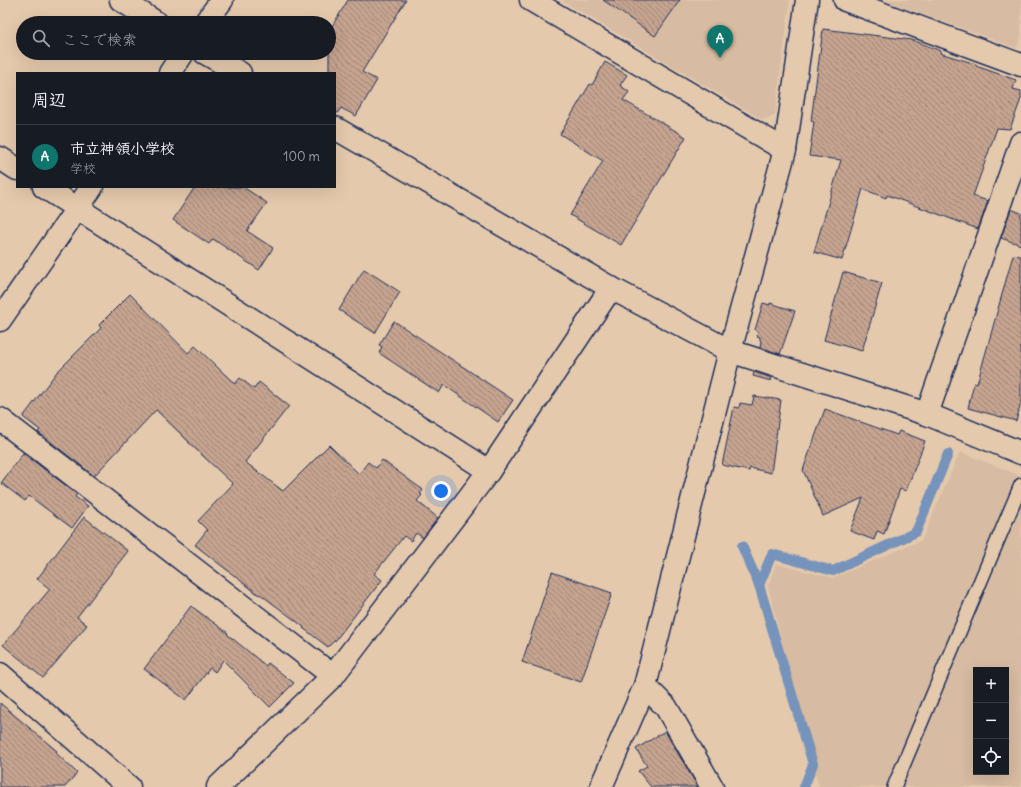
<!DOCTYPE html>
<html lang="ja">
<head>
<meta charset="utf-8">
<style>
	:root { --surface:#171b24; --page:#20242c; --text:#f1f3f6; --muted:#9ea1a6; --line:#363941; --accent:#0f766e }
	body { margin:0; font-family:Delius,"Klee One",sans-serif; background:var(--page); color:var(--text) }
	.controls { position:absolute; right:12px; bottom:12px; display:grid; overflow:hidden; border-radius:0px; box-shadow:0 4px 16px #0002 }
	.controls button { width:36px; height:36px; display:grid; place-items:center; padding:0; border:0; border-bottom:1px solid var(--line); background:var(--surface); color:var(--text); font:20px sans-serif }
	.you { position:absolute; left:441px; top:491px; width:14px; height:14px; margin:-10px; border:3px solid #fff; border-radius:50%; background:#1a73e8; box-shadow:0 0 0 6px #1a73e833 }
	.badge { display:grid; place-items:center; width:26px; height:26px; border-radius:50%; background:var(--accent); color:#fff; font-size:13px; font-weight:700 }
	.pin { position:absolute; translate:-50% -33px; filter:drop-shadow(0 1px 2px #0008) }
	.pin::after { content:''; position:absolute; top:21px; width:14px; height:12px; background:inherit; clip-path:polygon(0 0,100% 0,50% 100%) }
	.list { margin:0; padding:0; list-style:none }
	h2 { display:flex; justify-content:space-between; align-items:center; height:52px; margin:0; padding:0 16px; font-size:17px }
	h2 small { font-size:13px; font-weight:400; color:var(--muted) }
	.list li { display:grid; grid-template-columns:26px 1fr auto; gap:12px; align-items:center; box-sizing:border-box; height:64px; padding:0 16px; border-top:1px solid var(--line) }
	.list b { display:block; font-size:15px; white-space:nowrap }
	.list p { margin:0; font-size:13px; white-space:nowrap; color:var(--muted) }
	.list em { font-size:13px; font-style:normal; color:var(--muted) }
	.icon { flex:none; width:22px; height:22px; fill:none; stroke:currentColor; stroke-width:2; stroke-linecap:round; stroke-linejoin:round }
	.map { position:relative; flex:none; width:1021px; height:787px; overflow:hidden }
	.search { position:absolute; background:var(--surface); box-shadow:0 4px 16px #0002; left:16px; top:16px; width:320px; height:44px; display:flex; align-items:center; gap:10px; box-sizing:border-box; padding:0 14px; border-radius:22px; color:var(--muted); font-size:15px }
	.panel { position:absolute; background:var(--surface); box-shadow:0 4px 16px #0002; left:16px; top:72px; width:320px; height:116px; border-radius:0px }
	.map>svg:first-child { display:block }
	.built { fill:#d7bba2; fill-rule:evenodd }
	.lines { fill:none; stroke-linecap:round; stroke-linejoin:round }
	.stream { stroke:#7493bb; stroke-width:10 }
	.building { fill:url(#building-back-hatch); stroke:#1b2f5e }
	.lane-casing { stroke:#1b2f5e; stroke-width:16 }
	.street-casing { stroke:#1b2f5e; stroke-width:25 }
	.secondary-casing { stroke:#1b2f5e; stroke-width:25 }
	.lane { stroke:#e5c9ac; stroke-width:13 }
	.street { stroke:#e5c9ac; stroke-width:22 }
	.secondary { stroke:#e5c9ac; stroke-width:22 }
</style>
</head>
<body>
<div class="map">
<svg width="1021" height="787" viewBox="0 0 1021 787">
	<defs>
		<pattern id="building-back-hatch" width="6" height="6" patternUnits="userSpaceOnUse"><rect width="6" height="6" fill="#c5a38f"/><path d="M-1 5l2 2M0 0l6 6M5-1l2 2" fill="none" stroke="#9f8578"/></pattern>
	</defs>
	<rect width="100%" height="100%" fill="#e5c9ac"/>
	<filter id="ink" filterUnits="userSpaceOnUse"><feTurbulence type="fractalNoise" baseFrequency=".025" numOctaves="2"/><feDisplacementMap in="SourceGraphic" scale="8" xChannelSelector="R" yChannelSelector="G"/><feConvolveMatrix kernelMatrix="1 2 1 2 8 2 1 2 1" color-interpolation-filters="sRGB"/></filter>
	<g filter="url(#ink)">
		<g class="built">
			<path d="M561,0H790L775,115L763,120Z"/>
			<path d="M883,0H1021V36L1017,48Z"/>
			<path d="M960,452L1021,476V787H819L768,586L776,564L833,578L922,540ZM976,670H1006V772H976Z"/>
		</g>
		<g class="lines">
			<g class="stream">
				<path d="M742,546L759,585L813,764L804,787"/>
				<path d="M759,585L772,554L833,571L916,532L948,454"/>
			</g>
		</g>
		<g class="building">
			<path d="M348,0H406L362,72L377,80L356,116L341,108L335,116V73H329V31Z"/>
			<path d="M603,0H680L655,36Z"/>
			<path d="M823,29L912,40L941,51L940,53L976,64V66L1016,80L1013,89L1021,91V99L1010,129L997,128L973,196L988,201L978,229L887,195L886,198L863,189L842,260L814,252L841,160L809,156L814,122L811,121Z"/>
			<path d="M605,62L627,75L620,85L629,92L623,100L686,137L621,245L570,215L603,161L560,134L590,84L592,85Z"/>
			<path d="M195,187H243L267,203L247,231L273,248L259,270L213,239L209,244L173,220Z"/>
			<path d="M1011,209L1021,213V245L1001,238Z"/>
			<path d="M1013,255L1021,256V403L1016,421L968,408L974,383L977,384Z"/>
			<path d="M364,269L400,292L375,333L339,310Z"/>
			<path d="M843,272L882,283L862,351L824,340Z"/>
			<path d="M130,294L188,353L195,346L235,384L240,378L254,389L259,382L289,406L245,462L283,491L329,445L359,474L368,462L376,468L382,460L423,490L420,494L422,495L417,501L438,518L423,538L416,533L411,541L404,536L374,574L382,580L335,641H334L328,647L303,628L304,627L260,594L259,595L195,545L207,530L198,521L233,484L188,442H189L156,410L94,476L38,432L40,430L23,417L56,373L101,328L99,325Z"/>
			<path d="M763,303L770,305V303L795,311L780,354L760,347L761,341L760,340V337L757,336L758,331L755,330Z"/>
			<path d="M394,321L513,400L498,422L444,385L439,393L379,353L382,347L379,345Z"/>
			<path d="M754,372L772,378L771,381L753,376Z"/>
			<path d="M754,396L781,400L771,473L750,468L749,471L722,465L734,407L739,408L740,403L752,405Z"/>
			<path d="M825,409L897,435L899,431L925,441L906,491L900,489L884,534L877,531L874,540L850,531L863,498L823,516L803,470Z"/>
			<path d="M23,453L77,494L75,497L88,506L72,528L29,496L25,501L1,483Z"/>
			<path d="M84,517L128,551L77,617L87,625L43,678L3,645L50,589L37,579Z"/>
			<path d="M552,572L612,593L581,682L522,662Z"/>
			<path d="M191,606L228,633L227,634L266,666L268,663L294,683L270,707L223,660L215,672L210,668L186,700L144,669Z"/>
			<path d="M0,703L57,751L56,753L77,773L65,787H0Z"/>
			<path d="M665,731L666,733L698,787H651L638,771L647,766L636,749Z"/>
		</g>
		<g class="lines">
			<defs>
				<path id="lane" d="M894,787L1021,485"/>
				<g id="street">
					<path d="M121,0L157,23"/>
					<path d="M531,0L785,150"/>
					<path d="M845,0L1021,65"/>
					<path d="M205,23L222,0"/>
					<path d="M205,53L240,73"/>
					<path d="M170,73L183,53"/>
					<path d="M335,128L611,288L730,351L927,414L1021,453"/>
					<path d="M0,320L92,187"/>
					<path d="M927,414L1021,143"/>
					<path d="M0,419L333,676"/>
					<path d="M0,674L129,787"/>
					<path d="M645,686L666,707L712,787"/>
					<path d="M218,787L333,676L489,471L611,288"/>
					<path d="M601,787L645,686L730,351L785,150L807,0"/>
				</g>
				<g id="secondary">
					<path d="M0,158L17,169"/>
					<path d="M44,187L489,471"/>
				</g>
			</defs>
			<use href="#lane" class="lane-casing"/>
			<use href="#street" class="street-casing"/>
			<use href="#secondary" class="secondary-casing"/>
			<use href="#lane" class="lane"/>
			<use href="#street" class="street"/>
			<use href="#secondary" class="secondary"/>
		</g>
	</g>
</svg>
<div class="controls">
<button>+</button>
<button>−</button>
<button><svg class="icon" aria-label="locate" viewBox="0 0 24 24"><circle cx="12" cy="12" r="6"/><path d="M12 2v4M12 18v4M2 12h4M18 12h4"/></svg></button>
</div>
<div class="you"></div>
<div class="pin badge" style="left:720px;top:58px">A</div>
<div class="search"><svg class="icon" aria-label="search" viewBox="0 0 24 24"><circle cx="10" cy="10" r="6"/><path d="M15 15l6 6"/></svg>ここで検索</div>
<section class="panel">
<h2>周辺<small></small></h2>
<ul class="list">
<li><span class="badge">A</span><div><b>市立神領小学校</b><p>学校</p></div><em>100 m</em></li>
</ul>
</section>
</div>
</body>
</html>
